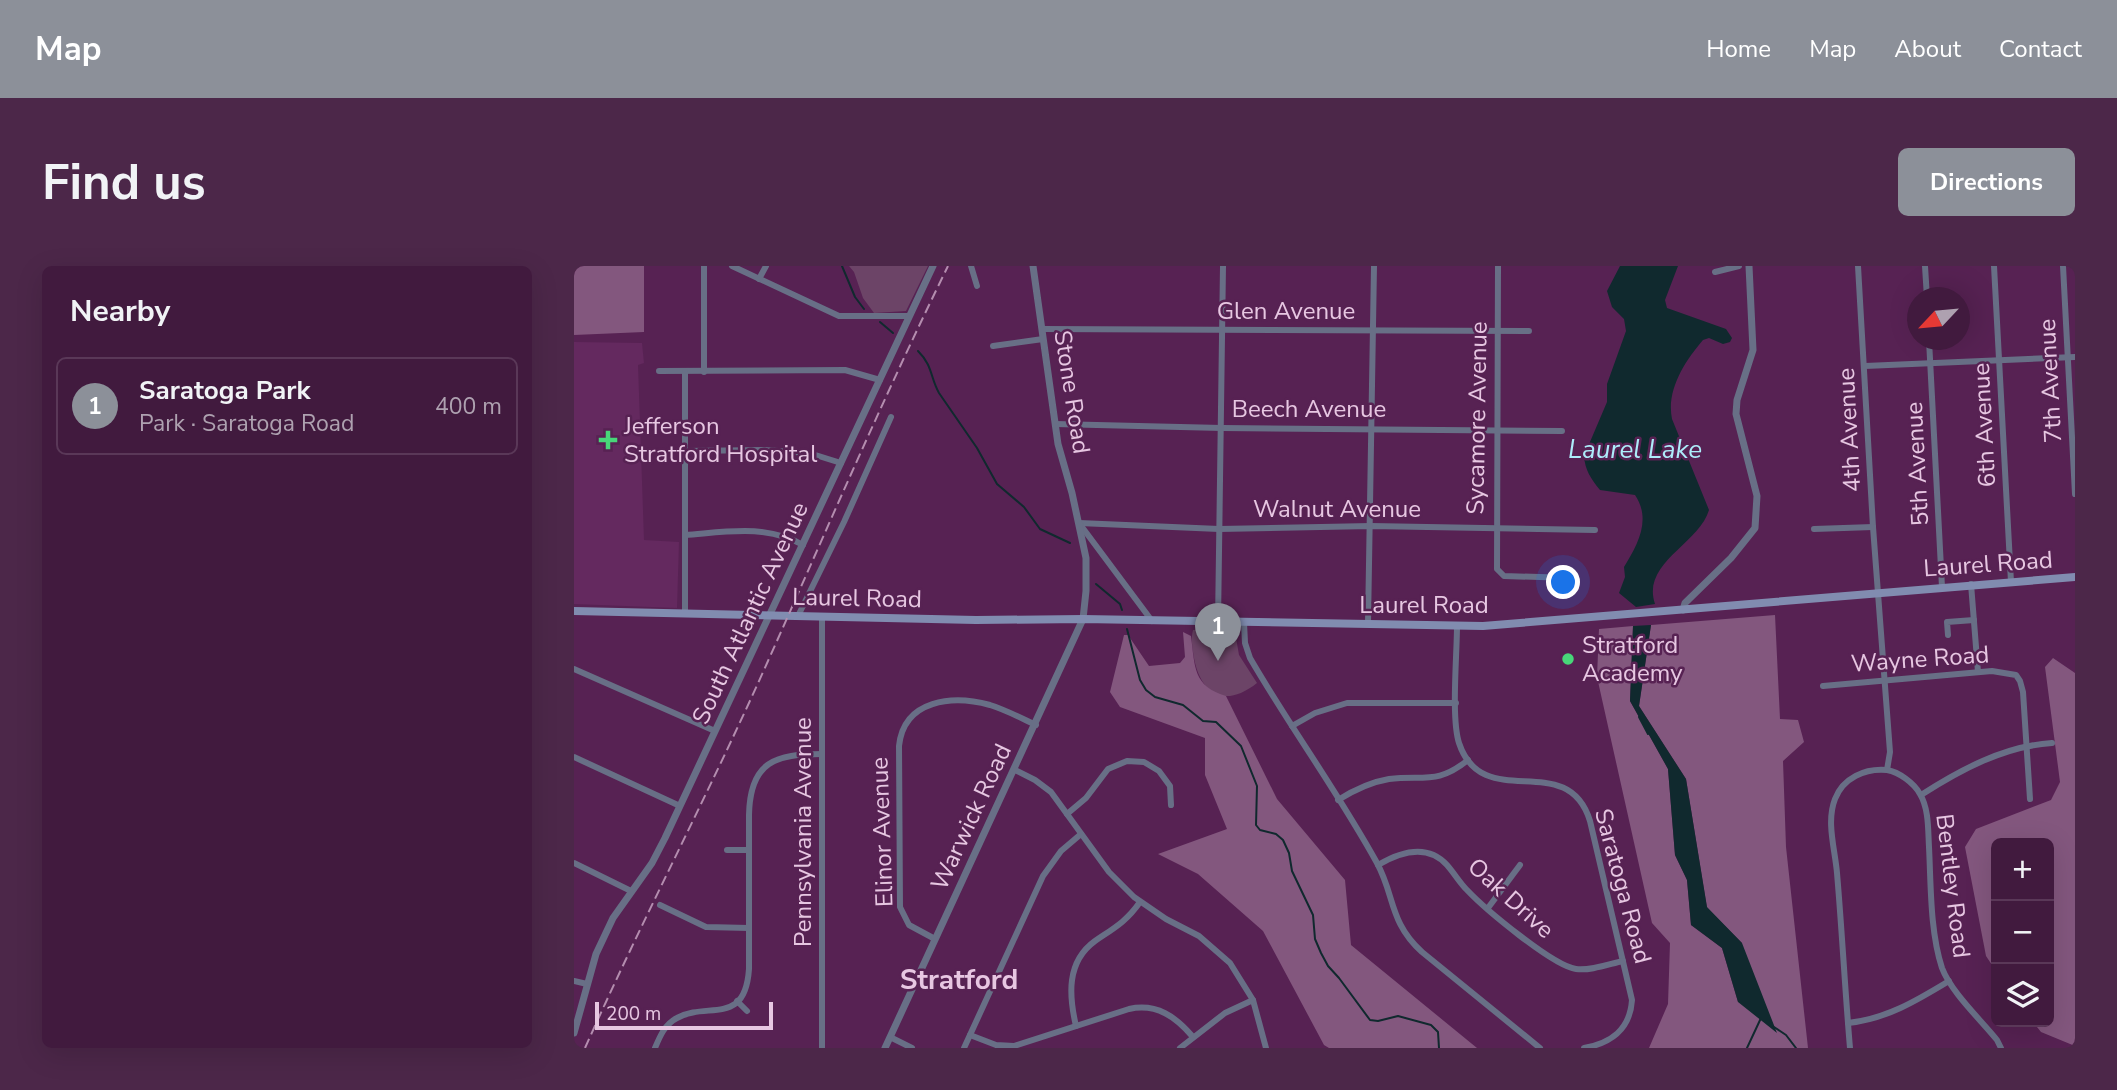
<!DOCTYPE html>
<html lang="en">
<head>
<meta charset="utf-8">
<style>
	:root { --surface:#411a3e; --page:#4c2749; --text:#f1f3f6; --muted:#aea1b0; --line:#5a3858; --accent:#8c9099 }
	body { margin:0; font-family:"Nunito Sans",sans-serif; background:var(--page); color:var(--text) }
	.controls { position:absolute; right:21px; bottom:21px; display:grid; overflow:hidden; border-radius:10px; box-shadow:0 7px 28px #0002 }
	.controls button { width:63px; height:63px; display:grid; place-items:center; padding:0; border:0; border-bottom:2px solid var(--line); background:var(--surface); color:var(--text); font:35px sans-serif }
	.compass { position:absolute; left:1333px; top:21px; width:63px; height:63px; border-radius:50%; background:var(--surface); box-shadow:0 7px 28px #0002; rotate:244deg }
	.scale { position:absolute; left:21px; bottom:18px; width:178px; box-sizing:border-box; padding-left:7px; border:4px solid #e7c7e2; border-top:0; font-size:19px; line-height:24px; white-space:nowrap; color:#e7c7e2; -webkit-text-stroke:5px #572253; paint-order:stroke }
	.you { position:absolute; left:990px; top:317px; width:24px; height:24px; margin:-18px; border:5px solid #fff; border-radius:50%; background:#1a73e8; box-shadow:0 0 0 10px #1a73e833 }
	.badge { display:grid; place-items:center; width:46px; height:46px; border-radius:50%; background:var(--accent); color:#fff; font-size:23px; font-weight:700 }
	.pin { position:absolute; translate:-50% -58px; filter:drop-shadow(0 2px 4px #0008) }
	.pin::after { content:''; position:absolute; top:37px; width:24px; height:21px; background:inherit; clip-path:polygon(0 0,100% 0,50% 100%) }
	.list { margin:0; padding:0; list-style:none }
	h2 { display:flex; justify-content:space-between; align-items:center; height:91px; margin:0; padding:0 28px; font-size:30px }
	h2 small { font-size:23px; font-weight:400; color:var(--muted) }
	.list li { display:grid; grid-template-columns:46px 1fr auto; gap:21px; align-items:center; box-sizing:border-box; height:98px; margin:0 14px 14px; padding:0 14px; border:2px solid var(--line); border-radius:10px }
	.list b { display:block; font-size:26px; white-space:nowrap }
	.list p { margin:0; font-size:23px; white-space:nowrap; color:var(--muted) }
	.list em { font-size:23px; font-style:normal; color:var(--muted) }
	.icon { flex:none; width:38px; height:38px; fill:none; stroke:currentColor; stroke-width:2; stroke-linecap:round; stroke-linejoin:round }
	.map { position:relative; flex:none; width:1501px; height:782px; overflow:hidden; border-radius:10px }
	header { display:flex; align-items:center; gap:42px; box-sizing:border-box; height:98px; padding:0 35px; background:var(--accent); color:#fff }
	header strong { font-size:33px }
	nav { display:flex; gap:38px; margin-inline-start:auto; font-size:24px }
	.intro { display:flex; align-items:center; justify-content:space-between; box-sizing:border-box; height:168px; padding:0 42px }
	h1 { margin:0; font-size:49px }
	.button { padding:18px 32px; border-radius:10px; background:var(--accent); color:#fff; font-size:24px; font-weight:700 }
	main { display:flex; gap:42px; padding:0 42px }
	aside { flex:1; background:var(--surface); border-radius:10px; box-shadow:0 7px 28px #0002 }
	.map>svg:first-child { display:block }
	.built { fill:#64295f }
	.green { fill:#6c4467 }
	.forest { fill:#83577e }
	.water { fill:#10292e }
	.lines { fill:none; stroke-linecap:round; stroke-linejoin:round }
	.stream { stroke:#10292e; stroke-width:2 }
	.minor { stroke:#686f86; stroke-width:6 }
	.tertiary { stroke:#686f86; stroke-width:7 }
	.secondary { stroke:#818cb0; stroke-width:8 }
	.rail { stroke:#b48daf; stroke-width:2; stroke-dasharray:10 5; stroke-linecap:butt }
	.poi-dot { fill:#48d779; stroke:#572253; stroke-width:2.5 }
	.labels { text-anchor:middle; stroke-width:5; stroke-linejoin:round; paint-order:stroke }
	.street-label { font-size:24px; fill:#e7c7e2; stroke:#572253 }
	.poi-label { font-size:24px; fill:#e7c7e2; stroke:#572253; text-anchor:start }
	.water-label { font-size:26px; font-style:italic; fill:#adedfa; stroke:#572253 }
	.quarter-label { font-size:28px; font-weight:bold; fill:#e7c7e2; stroke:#572253 }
</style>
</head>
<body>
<header>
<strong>Map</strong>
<nav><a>Home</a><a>Map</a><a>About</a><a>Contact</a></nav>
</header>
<div class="intro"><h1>Find us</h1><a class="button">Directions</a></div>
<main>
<aside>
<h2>Nearby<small></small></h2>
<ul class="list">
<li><span class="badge">1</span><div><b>Saratoga Park</b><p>Park · Saratoga Road</p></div><em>400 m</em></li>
</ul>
</aside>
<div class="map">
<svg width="1501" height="782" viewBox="0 0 1501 782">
	<rect width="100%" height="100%" fill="#572253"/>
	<path class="built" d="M0,76L68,77L70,97L64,99L70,274L105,276L103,342L0,338Z"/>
	<g class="green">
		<path d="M275,0H354L332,45L300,47L289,32L280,6Z"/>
		<path d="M619,364L654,363L661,366L665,389L683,417C648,445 624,425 619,386C618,378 617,372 619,364Z"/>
	</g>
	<g class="forest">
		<path d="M0,0H70V66L0,69Z"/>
		<path d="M1201,349L1206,453L1224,454L1230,476L1209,495L1212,581L1234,782H1075L1094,738L1096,677L1078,657L1023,411L1025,363L1059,360L1056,435L1094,503L1101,589L1113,614L1117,659L1148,682L1164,736L1168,677L1133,642L1112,513L1065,440L1077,359Z"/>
		<path d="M609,366L617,370C621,401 619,420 652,430L703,533L771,614L777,679L903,782H755L750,779L689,665L624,608L584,588L653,563L631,509V472L546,441L536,426L550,369H554L575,400L606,397L611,391Z"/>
		<path d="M1479,392L1501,407V780L1467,766L1459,756H1475V577H1422V705L1412,690L1391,581L1402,563L1477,534L1486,516L1471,401Z"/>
	</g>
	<g class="water">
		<path d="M1046,0H1104L1091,34L1093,42L1152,63L1158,72L1156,76L1149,78L1135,72L1129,74C1111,95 1092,124 1098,153L1135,244C1125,278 1067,297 1081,338L1062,341L1045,327L1051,311L1050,301C1063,280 1078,254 1061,229L1026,224C1017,213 1011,204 1010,190L1033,136V118L1052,65L1050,53L1038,41L1033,25Z"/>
		<path d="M1077,359L1065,440L1112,513L1133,641L1168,677L1203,767L1164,736L1148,682L1117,659L1113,614L1101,589L1094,503L1056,435L1059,360Z"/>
	</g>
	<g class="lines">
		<g class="stream">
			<path d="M268,0L281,31L290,43"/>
			<path d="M306,56L319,67"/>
			<path d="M344,85C359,100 356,111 365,127L403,182L423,218L450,241L466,263L496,277"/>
			<path d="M522,318L546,338L548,344"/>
			<path d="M553,363L566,414L572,424L581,431L609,439L629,455L642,456L667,480L683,520L682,559L686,564L702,568L709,574L715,587L718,605L739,649L741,673L747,687L754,700L765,712L796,754L804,755L824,750L857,759L864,766L865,782"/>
			<path d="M1065,451L1074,468"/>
			<path d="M1200,761L1212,769L1222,782"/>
			<path d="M1173,782L1187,752"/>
		</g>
		<g class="minor">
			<path d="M158,0L265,50H335"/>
			<path d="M397,0L403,20"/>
			<path d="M924,0L923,303L930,310L997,312"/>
			<path d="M1284,0L1299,261L1316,486L1313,504"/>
			<path d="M1351,0L1353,32"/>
			<path d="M1420,0L1437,316"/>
			<path d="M1489,0L1501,228"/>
			<path d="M1141,6L1165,0"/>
			<path d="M185,13L192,0"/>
			<path d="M468,63L955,65"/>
			<path d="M1355,74L1368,321"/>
			<path d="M419,80L469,73"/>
			<path d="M1291,100L1501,91"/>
			<path d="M85,105L271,104L306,114"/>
			<path d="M130,106V0"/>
			<path d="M481,158L648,162L988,165"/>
			<path d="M112,185L189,184L235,187L267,197"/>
			<path d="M505,257L645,263L797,260L1021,264"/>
			<path d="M505,257L578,355"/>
			<path d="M1240,263L1299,261"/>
			<path d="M111,269C152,266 192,258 229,279"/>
			<path d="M1397,318L1404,406"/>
			<path d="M111,348V106"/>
			<path d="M224,350L270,256L317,151"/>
			<path d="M644,357L649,0"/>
			<path d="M670,357L671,377L676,392C716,461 764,526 803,597C821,630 815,656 848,686L966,782"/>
			<path d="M794,358L800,0"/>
			<path d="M883,360C883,389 877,452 885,477C909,549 993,481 1016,555L1058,734C1056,764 1037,777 1010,782"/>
			<path d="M1374,369L1373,356L1400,354"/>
			<path d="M0,403L141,465"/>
			<path d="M1249,420L1418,405L1442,409L1446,415L1449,426L1456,533"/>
			<path d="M718,460L741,447L773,437H882"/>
			<path d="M0,491L106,540"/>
			<path d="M441,504L461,514L477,526L535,606L560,631L592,653L625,670L656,697L679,734L692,782"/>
			<path d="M1347,529C1386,504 1430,480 1478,477"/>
			<path d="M764,534C780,524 797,516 815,513C850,509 863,519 894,494"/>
			<path d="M493,548L512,532L534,503L553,495L570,496L585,505L596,520L597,539"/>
			<path d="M153,584H175"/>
			<path d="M0,597L57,625"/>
			<path d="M804,599C826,586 853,577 873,599C880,607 886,617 893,624C911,643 979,700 1002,703C1017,705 1035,698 1049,695"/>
			<path d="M86,639L132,661L175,662"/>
			<path d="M914,642L946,599"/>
			<path d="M361,673L335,659L326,641L325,480C330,433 379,429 416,439C432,444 447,452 462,459"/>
			<path d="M0,715L13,718"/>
			<path d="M163,735L173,745"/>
			<path d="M1274,757C1312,753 1342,735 1375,715"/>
			<path d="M502,760C495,730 492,696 521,675C540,662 552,656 566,636"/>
			<path d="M396,769L422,779L440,780L555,743C583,737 602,751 619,771"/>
			<path d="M316,771L338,782"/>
			<path d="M81,782C86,770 91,758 103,752C134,735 171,761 175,703V549C176,495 202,488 248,488"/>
			<path d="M248,782V351"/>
			<path d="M390,782L469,610L487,585L507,568"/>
			<path d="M606,782L651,747L679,734"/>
			<path d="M1276,782C1271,724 1268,665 1263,607C1261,583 1252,556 1261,533C1269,512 1291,502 1313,504C1325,506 1340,517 1346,528C1355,543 1354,564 1355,581C1357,620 1356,665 1368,702C1377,726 1407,754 1423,774L1427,782"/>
		</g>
		<g class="tertiary">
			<path d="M1109,344L1111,337L1157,292L1181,262L1183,230L1162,148L1163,134L1179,84L1175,0"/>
			<path d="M0,767L22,688L39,652L78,597L91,572L359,0"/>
			<path d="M311,782L509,353L512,325V292L498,227L484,178L459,0"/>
		</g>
		<path class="secondary" d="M0,345L402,354L509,353L909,360L1501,311"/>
		<path class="rail" d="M11,782C69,652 136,525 194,395C253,263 310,130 374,0"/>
	</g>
	<g class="poi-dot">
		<path d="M30.5 163.5h7v7h7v7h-7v7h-7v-7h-7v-7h7z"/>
		<circle cx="994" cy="393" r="7"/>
	</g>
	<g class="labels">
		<g class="street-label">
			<text x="712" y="53">Glen Avenue</text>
			<text transform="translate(1476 115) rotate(-93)" y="8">7th Avenue</text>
			<text transform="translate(498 126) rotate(81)" y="8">Stone Road</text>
			<text x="735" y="151">Beech Avenue</text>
			<text transform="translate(903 152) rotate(-89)" y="8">Sycamore Avenue</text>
			<text transform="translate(1410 159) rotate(-93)" y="8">6th Avenue</text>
			<text transform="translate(1275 164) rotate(-93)" y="8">4th Avenue</text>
			<text transform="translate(1343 198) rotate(-93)" y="8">5th Avenue</text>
			<text x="763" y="251">Walnut Avenue</text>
			<text transform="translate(1414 298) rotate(-4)" y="8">Laurel Road</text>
			<text transform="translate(283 332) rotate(1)" y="8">Laurel Road</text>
			<text x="850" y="347">Laurel Road</text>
			<text transform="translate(176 347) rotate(-65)" y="8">South Atlantic Avenue</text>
			<text transform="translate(1346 393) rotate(-4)" y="8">Wayne Road</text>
			<text transform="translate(397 551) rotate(-65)" y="8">Warwick Road</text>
			<text transform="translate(229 566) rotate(-90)" y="8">Pennsylvania Avenue</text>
			<text transform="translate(308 566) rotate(-92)" y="8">Elinor Avenue</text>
			<text transform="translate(1049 620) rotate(75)" y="8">Saratoga Road</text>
			<text transform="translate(1379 620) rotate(83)" y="8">Bentley Road</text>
			<text transform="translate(937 632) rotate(42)" y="8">Oak Drive</text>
		</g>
		<g class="poi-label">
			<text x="50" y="168">Jefferson<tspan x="50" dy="28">Stratford Hospital</tspan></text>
			<text x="1008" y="387">Stratford<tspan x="1008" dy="28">Academy</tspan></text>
		</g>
		<g class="water-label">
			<text x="1061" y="192">Laurel Lake</text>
		</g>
		<g class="quarter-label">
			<text x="385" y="723">Stratford</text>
		</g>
	</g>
</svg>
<div class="controls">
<button>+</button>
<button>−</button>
<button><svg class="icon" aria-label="layers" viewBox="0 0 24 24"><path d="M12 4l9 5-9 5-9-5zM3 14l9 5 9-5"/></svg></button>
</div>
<svg class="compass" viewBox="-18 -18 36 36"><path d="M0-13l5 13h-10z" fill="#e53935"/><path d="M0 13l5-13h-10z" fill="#aea1b0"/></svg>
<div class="scale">200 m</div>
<div class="you"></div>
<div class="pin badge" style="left:644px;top:395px">1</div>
</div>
</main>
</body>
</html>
